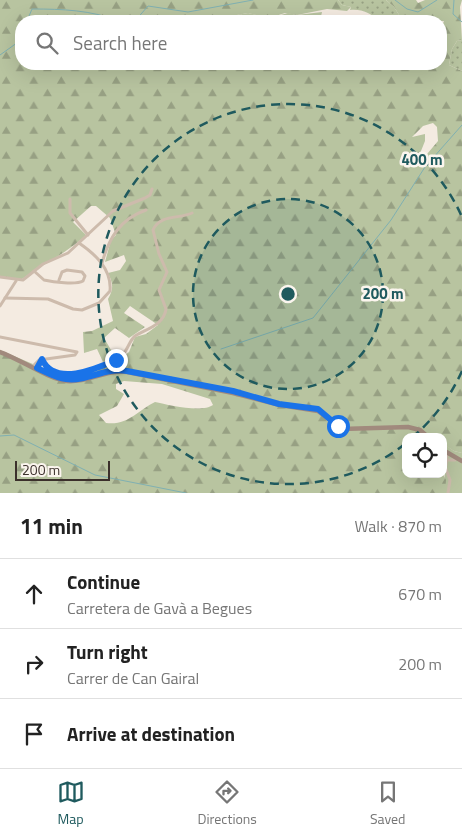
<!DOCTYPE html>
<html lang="en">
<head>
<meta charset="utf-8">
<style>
	:root { --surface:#fff; --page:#f2f2f2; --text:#222; --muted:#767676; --line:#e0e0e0; --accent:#1f5a5e }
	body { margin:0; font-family:"Titillium Web",sans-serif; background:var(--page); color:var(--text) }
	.controls { position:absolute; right:15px; bottom:15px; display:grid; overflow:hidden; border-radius:10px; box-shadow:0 5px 20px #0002 }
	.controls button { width:45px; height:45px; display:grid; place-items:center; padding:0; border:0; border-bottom:1px solid var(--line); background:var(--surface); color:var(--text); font:25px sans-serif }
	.scale { position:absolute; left:15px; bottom:12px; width:95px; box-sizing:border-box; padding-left:5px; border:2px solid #3b302b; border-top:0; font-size:14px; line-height:18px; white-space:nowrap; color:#3b302b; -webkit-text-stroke:4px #fbf5ee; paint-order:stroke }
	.stop { position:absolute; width:15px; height:15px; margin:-11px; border:4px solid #1a73e8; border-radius:50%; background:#fff }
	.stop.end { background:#1a73e8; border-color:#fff; box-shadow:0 1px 5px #0008 }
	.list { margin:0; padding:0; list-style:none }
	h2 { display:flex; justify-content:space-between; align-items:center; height:65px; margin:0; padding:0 20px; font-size:21px }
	h2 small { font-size:16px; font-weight:400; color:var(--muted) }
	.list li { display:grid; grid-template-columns:32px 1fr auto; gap:15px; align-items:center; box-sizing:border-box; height:70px; padding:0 20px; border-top:1px solid var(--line) }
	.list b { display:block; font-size:19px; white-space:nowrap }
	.list p { margin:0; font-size:16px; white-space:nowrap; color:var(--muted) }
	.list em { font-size:16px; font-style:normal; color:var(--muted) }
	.icon { flex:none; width:28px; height:28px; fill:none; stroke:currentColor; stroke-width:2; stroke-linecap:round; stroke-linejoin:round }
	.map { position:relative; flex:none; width:462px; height:493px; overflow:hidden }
	.search { position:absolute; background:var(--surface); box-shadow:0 5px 20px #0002; left:15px; right:15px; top:15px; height:55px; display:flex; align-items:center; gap:12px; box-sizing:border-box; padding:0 18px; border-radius:20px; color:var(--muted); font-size:19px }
	.sheet { height:275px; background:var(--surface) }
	nav { display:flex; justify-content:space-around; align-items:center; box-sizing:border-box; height:70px; border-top:1px solid var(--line); background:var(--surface); font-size:14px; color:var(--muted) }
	nav a { display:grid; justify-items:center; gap:2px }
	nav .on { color:var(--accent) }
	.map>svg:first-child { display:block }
	.grass { fill:#b8c4a0 }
	.forest { fill:url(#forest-firs); fill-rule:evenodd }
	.garden { fill:url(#garden-dots) }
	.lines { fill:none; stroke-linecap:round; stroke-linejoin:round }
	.stream { stroke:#7fb0b2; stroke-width:1 }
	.minor { stroke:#cdbbac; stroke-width:3 }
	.secondary { stroke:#a18a7d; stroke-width:4.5 }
	.route { stroke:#1a73e8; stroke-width:6 }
	.ring { fill:none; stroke:#1f5a5e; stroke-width:2.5; stroke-dasharray:9 6 }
	.centre { fill:#1f5a5e; stroke:#fbf5ee; stroke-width:2.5 }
	.ring-label { font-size:15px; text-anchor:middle; font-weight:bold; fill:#1f5a5e; stroke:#fbf5ee; stroke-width:5; stroke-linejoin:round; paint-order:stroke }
</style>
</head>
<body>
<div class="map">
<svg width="462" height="493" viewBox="0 0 462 493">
	<defs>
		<pattern id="forest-firs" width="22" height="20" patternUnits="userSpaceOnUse" patternTransform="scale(1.25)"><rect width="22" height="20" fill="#b8c4a0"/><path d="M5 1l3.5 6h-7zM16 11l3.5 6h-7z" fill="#97a083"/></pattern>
		<pattern id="garden-dots" width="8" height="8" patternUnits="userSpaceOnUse" patternTransform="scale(1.25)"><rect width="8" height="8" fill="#b8c4a0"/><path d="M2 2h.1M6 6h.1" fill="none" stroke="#97a083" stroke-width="1.8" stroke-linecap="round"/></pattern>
	</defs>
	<rect width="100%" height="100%" fill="#f4ebe1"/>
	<g class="grass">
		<path d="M322,12L320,21H235L237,15L248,13L270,18L288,13L297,15Z"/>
		<path d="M444,444L454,451L462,453V493H445Z"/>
	</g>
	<path class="forest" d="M0,0H338L342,5L351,7L347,11L327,9L297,15L285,13L269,18L248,13L237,15L235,21H21V64H441V29L444,21H403L394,7L386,0H416L418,3L425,0H462L460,7L462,40L457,41L452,49L449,65L462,71V453L454,451L443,444V437H406V474H443L446,480L445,493H0V350L61,376L74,378L115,363L129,352L135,337L146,334L158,325L130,306L124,313L145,327L129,338L115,328L104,338L114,355L103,362L97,349L84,353L83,332L92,331L113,321L108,299C114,289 113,283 108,273L120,270L126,261L124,255L105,262L111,240L116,235L110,218L96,206H91L73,222L86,235C66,254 43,264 22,279L0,277ZM433,123L437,127L438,141L422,160L419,156L425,141V134L412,137L423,126ZM124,381L162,384L210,399L213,405C202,413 168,405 155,402C138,410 128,426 106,423L99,415L117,406L124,394L116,389V384Z"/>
	<g class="garden">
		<path d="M338,0H386L394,7L403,21H379C370,13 363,9 350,10L351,7L342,5Z"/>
		<path d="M462,40V71L449,65L452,49L457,41Z"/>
	</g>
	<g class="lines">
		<g class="stream">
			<path d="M395,0L407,9L418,12L437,0"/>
			<path d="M454,0L453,14L462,22"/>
			<path d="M27,21L32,9C62,9 91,10 119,21"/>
			<path d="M135,21L148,6L188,12L253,0"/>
			<path d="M0,55L21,40"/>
			<path d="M221,349L313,318L391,220L425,167L462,125"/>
			<path d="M0,436L14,435L95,475L186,493"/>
		</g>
		<g class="minor">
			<path d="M70,199V213L88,235"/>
			<path d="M102,263C109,238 120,219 146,210"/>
			<path d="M34,271L44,280C53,282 76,285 83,281L85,276L82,272L67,270L62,272L59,280"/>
			<path d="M0,277L23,280L43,264L68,253L113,211L145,198L150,195L152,189"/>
			<path d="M5,298L48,299L73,309L82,310L99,303L110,291C112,269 95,254 79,243"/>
			<path d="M0,306L16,281"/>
			<path d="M0,337L77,352L75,355L39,360L33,366"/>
			<path d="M42,359C53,386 105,370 122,355C128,350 129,341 135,336C146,329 164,325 166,309L159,290L167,272L159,254L153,230C160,214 180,219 192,213"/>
			<path d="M446,460H455"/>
			<path d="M443,461L450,480L448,493"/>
			<path d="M446,465L447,455"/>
		</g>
		<g class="secondary">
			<path d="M0,352C20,359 48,379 67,381C88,383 106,369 127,372L233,393L280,405L318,411L342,429L408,427L420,430L428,437"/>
			<path d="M443,450L462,461"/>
		</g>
	</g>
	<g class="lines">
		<path class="route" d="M116,360C96,369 54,387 42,359L37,368C46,372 56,378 66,379C87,382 105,367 127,371L233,391L279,404L318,409L338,426"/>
	</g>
	<circle cx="288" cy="294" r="95" fill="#1f5a5e" fill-opacity=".12"/>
	<g class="ring">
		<circle cx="288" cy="294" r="95"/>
		<path d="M462 371A190 190 0 0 1 414 436M405 444A190 190 0 1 1 462 217"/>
	</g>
	<circle cx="288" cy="294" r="8" class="centre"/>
	<g class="ring-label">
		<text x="422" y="165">400 m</text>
		<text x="383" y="299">200 m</text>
	</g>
</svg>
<div class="controls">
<button><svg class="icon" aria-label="locate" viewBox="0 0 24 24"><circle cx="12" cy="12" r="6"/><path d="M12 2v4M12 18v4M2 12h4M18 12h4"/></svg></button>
</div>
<div class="scale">200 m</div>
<div class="stop" style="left:338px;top:426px"></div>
<div class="stop end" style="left:116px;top:360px"></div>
<div class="search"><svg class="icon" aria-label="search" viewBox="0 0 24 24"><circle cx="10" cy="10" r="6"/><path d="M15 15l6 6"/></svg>Search here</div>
</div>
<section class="sheet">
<h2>11 min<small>Walk · 870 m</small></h2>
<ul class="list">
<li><svg class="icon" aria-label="ahead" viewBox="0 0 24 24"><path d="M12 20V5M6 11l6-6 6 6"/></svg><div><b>Continue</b><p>Carretera de Gavà a Begues</p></div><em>670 m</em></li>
<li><svg class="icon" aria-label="right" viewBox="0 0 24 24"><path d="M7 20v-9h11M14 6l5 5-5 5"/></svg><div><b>Turn right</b><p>Carrer de Can Gairal</p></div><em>200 m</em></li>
<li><svg class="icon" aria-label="arrive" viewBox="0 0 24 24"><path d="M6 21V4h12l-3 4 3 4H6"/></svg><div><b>Arrive at destination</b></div></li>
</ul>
</section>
<nav>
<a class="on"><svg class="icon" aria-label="map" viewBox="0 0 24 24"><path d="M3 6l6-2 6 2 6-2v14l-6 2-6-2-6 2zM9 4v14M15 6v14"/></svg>Map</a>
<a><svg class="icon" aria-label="directions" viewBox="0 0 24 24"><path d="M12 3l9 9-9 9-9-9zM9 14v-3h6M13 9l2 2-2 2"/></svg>Directions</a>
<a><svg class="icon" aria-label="saved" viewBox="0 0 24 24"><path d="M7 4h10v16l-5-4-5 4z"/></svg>Saved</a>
</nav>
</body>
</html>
